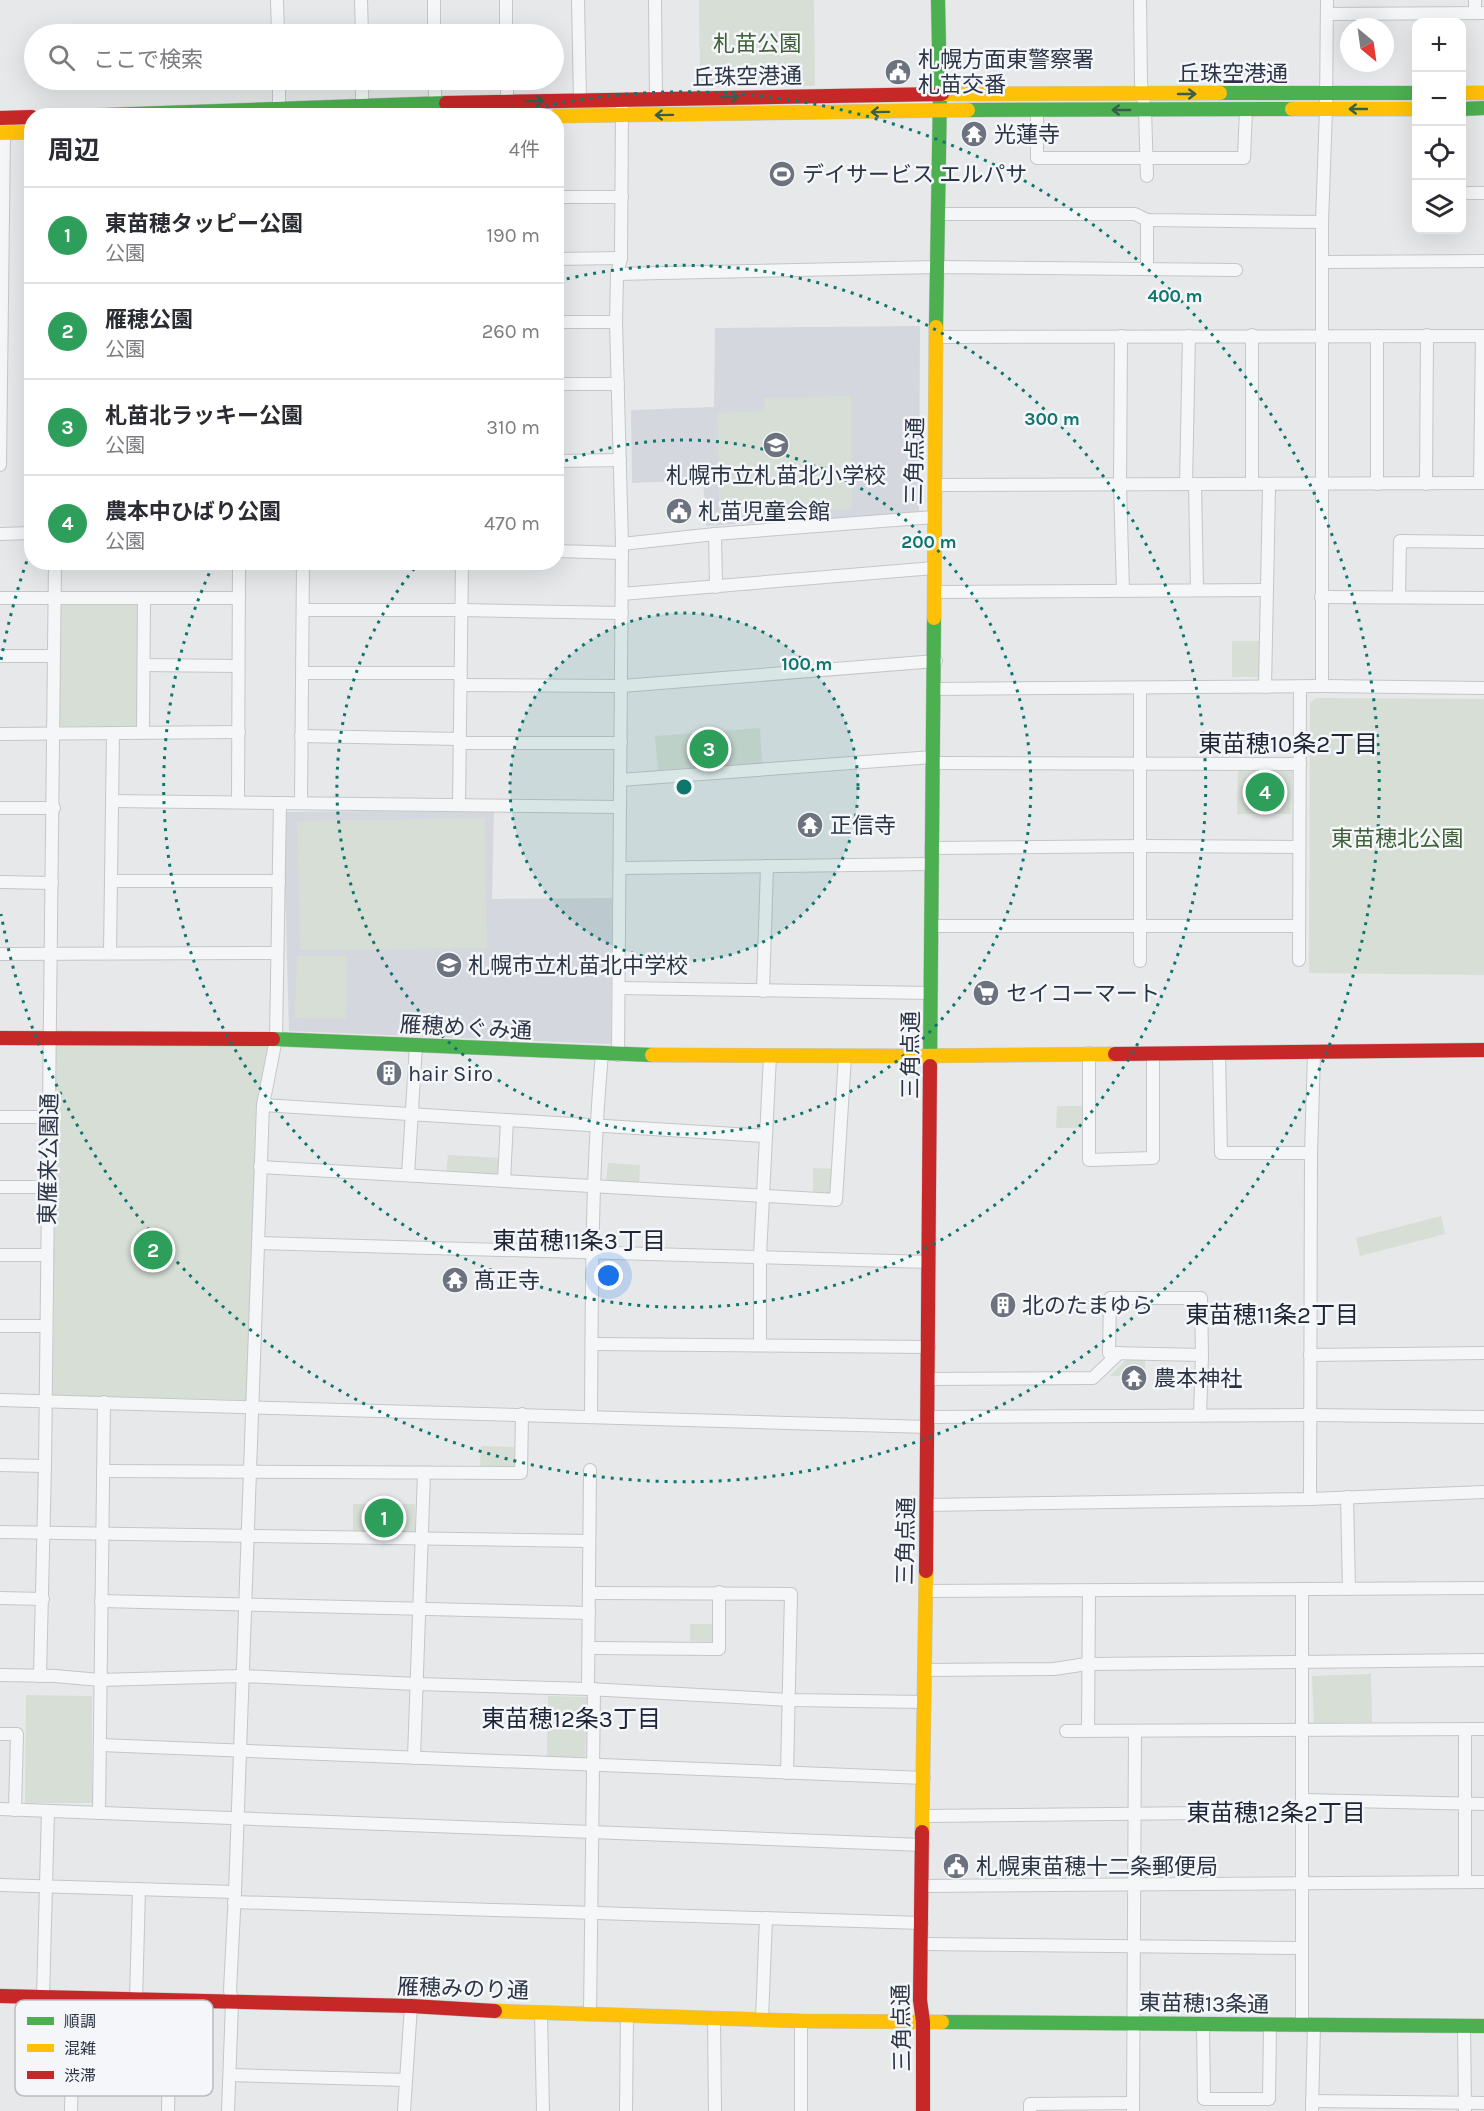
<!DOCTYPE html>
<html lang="ja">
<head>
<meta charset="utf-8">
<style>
	:root { --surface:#fff; --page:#f2f2f3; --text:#2b2b33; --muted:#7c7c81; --line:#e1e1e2; --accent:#b45309 }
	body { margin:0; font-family:Karla,"Noto Sans JP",sans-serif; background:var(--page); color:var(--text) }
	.controls { position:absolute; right:18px; top:18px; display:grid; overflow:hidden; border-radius:12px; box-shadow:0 6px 24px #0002 }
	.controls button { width:54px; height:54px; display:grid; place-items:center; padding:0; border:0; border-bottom:2px solid var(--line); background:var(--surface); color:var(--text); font:30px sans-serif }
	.compass { position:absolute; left:1340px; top:18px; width:54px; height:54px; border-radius:50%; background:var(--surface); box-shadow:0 6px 24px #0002; rotate:151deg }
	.you { position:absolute; left:609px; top:1276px; width:21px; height:21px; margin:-15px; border:4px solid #fff; border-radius:50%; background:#1a73e8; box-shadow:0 0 0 9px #1a73e833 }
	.badge { display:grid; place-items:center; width:39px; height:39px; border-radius:50%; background:var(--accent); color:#fff; font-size:20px; font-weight:700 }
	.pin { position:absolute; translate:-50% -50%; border:3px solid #fff; box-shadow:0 2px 6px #0006 }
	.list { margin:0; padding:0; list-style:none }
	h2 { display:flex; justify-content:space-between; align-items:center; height:78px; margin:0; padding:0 24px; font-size:26px }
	h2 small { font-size:20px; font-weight:400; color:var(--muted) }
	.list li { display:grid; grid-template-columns:39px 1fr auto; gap:18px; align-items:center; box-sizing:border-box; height:96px; padding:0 24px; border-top:2px solid var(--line) }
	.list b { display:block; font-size:22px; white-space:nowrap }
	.list p { margin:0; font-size:20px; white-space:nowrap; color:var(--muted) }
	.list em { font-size:20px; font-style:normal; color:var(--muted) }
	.icon { flex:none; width:33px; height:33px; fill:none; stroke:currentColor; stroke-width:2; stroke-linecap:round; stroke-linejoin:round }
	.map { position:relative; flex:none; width:1484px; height:2111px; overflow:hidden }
	.search { position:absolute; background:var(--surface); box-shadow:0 6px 24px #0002; left:24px; top:24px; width:540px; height:66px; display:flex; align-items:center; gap:15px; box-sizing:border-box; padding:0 21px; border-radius:33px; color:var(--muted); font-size:22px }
	.panel { position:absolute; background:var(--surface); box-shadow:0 6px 24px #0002; left:24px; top:108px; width:540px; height:462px; border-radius:24px }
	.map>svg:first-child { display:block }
	.built { fill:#d4d7dd }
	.green { fill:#d6ded6 }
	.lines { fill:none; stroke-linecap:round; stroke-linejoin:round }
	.street-casing { stroke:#c4c6c8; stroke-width:14 }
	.fast-casing { stroke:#c4c6c8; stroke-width:15 }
	.slow-casing { stroke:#c4c6c8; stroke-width:15 }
	.jam-casing { stroke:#c4c6c8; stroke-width:15 }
	.street { stroke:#f5f6f7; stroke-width:12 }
	.fast { stroke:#4caf50; stroke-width:14 }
	.slow { stroke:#ffc107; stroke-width:14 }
	.jam { stroke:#c62828; stroke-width:14 }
	.oneway { stroke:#375f49 }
	.ring { fill:none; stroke:#0f766e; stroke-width:3; stroke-dasharray:3 6 }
	.labels { text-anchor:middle; stroke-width:5; stroke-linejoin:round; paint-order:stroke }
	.park-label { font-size:22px; fill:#3f6138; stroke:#f4f6f9 }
	.poi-label { font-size:22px; fill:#2b3445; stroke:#f4f6f9; text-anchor:start }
	.street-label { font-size:22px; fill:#2b3445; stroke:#f4f6f9 }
	.neighbourhood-label { font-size:24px; fill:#1d2536; stroke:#f4f6f9 }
	.key { fill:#f4f6f9; stroke:#b8bcc3; stroke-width:1.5 }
	.key-label { font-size:16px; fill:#2b3445 }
	.centre { fill:#0f766e; stroke:#f4f6f9; stroke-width:3 }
	.ring-label { font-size:18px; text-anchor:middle; font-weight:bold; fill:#0f766e; stroke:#f4f6f9; stroke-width:5; stroke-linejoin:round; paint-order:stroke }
</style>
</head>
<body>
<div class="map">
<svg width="1484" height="2111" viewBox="0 0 1484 2111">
	<rect width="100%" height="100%" fill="#e6e8ea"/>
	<g class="built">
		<path d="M920,326L919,513L706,526L703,480L632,483L631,410L714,407L715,328Z"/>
		<path d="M494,810L492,899L612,898L611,1044L289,1031L283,812Z"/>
	</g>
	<g class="green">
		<path d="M699,0H814L815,86L700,87Z"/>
		<path d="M851,396L852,509L719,518L718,413L765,411L764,398Z"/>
		<path d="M60,604H140L139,727L60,726Z"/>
		<rect x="1232" y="641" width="27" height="36"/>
		<path d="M1316,698L1484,699V975L1309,973L1310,703Z"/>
		<path d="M760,728L762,763L658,770L655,736Z"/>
		<path d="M1238,770H1292L1291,814H1237Z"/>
		<path d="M485,818L487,948L300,950L297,821Z"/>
		<path d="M297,956H347L346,1019L295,1018Z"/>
		<path d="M55,1042H276L259,1104L247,1400L53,1395Z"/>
		<path d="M1057,1106H1083L1082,1128H1056Z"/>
		<path d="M448,1155L499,1158L498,1178L446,1174Z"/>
		<path d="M608,1163L640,1165L639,1185L606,1183Z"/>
		<path d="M813,1168L833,1169L832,1193H813Z"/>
		<path d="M1441,1216L1445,1234L1360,1256L1356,1238Z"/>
		<path d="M1126,1360H1145V1375L1110,1376Z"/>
		<path d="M481,1446L514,1447V1469L480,1468Z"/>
		<path d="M353,1504H415V1533L353,1532Z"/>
		<path d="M690,1624H712V1642L690,1641Z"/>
		<path d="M1371,1674L1372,1722L1314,1723L1312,1676Z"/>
		<path d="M26,1695L92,1696V1803H25Z"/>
		<path d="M548,1696L587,1697L585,1758L547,1757Z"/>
	</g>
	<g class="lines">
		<defs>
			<g id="street">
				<path d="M277,0L278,34"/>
				<path d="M361,0L362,34"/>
				<path d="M434,0V34"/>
				<path d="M506,0V34"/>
				<path d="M578,0L580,101"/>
				<path d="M655,0L656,99"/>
				<path d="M1140,0L1141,83L1145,110L1147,176"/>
				<path d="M1475,13V0"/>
				<path d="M1327,14L1484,13"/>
				<path d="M279,80V114"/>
				<path d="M362,80V105"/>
				<path d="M435,80V105"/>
				<path d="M507,102V80"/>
				<path d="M1037,110V158H1244L1246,109"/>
				<path d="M1468,193H1484"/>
				<path d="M556,197H622"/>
				<path d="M937,214H1135L1147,220L1322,222"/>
				<path d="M1147,220V268"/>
				<path d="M556,259L621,258"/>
				<path d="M1324,262L1484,261"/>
				<path d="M617,274L936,267L1236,270"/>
				<path d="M556,322H616"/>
				<path d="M1121,336L1120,485L1123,591"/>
				<path d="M1377,336V484"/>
				<path d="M936,337L1484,336"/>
				<path d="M556,384H618"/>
				<path d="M556,461L620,460"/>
				<path d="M0,465L4,133"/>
				<path d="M1480,483L1482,336"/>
				<path d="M1186,484L1189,336"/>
				<path d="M1195,484L1197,590"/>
				<path d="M1252,484V335"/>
				<path d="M1426,484L1427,335"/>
				<path d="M935,485L1484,483"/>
				<path d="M0,534L32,533"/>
				<path d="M715,534L716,587"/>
				<path d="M622,544L715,534L934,517"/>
				<path d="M556,551L622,553"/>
				<path d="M934,592L1267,590"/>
				<path d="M622,594L934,568"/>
				<path d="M1321,597L1484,598"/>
				<path d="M1399,597L1400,541L1484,542"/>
				<path d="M0,598H239"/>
				<path d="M303,610H461L622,613"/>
				<path d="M0,656H53"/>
				<path d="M144,665L238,666"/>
				<path d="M303,673H461"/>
				<path d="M461,685L622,686L936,661"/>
				<path d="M1322,686V222L1326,109L1327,0"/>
				<path d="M1265,687L1269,489L1268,484"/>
				<path d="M1140,688V961"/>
				<path d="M935,689L1322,686L1484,688"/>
				<path d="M143,733L144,599"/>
				<path d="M0,734L239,732"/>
				<path d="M301,736L460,739"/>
				<path d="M460,743H621"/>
				<path d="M933,763L1300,764"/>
				<path d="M620,780L933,757"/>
				<path d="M112,801L620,807"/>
				<path d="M238,801L239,562"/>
				<path d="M301,802L303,562"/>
				<path d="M459,804L462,562"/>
				<path d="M0,808H54"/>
				<path d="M931,848L1145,846L1299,847"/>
				<path d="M620,868L931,864"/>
				<path d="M111,881H279"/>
				<path d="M0,882L52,883"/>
				<path d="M932,926H1299"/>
				<path d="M110,953L113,734"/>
				<path d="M0,954L277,953"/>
				<path d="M1299,960L1300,687"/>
				<path d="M619,988L931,993"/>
				<path d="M763,991L767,866"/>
				<path d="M1089,1053V1160L1153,1158V1054"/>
				<path d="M1219,1054L1221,1153H1311"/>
				<path d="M618,1055L622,544L616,322L617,274L621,258L622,109"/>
				<path d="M263,1105L766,1136"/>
				<path d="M0,1117H48"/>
				<path d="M260,1167L836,1200L845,1056"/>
				<path d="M408,1175L416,1045"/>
				<path d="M504,1181L507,1120"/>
				<path d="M0,1187H47"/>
				<path d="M258,1243L929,1262"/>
				<path d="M0,1255H47"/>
				<path d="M0,1326H46"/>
				<path d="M592,1344L929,1347"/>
				<path d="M760,1344V1256L770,1056"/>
				<path d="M1310,1355L1484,1353"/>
				<path d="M928,1379L1093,1378L1119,1353"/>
				<path d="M0,1400L928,1427"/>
				<path d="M1200,1415L1202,1355L1201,1298H1110L1109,1353L1202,1355"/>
				<path d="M591,1416C592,1295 591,1175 602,1054"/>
				<path d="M928,1417L1310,1415L1484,1417"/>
				<path d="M0,1465L45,1466"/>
				<path d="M103,1471L521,1473L522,1414"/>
				<path d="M1347,1497L1349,1589"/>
				<path d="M1310,1499L1311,1153L1314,1053"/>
				<path d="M926,1505L1310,1499L1484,1492"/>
				<path d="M0,1532L588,1541"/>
				<path d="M925,1591L1484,1588"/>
				<path d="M589,1593L791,1594L787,1773"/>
				<path d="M0,1598L43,1599"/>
				<path d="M101,1601L589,1613"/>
				<path d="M589,1648L719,1649V1592"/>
				<path d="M924,1670L1054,1669L1087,1664L1484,1660"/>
				<path d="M0,1675L55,1676L100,1680L241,1676L417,1684L588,1689L790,1700L924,1702"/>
				<path d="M40,1676L45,1466L55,562"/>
				<path d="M588,1689L590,1470"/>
				<path d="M1066,1731L1484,1729"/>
				<path d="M1088,1731L1089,1591"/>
				<path d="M0,1734H17L15,1810"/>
				<path d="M100,1745L924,1778"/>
				<path d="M414,1758L424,1473"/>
				<path d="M1303,1800L1484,1804"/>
				<path d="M0,1809L923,1845"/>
				<path d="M99,1813L104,1402"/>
				<path d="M923,1816L1303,1812"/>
				<path d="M1465,1882V1729"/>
				<path d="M0,1885L235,1892"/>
				<path d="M923,1886L1484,1882"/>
				<path d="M234,1902L922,1923"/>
				<path d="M921,1944L1302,1948"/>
				<path d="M43,1997L48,1811"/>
				<path d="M136,2000L139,1889"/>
				<path d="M541,2013L543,2111"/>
				<path d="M590,2014L594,1689"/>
				<path d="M714,2018L715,2111"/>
				<path d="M762,2019L766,1918"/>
				<path d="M801,2021V2111"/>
				<path d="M1203,2024L1204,2099H1269L1270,2025"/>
				<path d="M1302,2025V1589"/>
				<path d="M1464,2026L1465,2110"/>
				<path d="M116,2066L169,2067"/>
				<path d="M230,2075L406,2080"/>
				<path d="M1312,2101L1484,2103"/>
				<path d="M71,2111L74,1998"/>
				<path d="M168,2111L170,2000"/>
				<path d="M228,2111L232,2003L230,1990L235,1892L263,1105L276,1039L280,803"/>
				<path d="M404,2111L411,2006"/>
				<path d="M626,2111L627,2015"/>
				<path d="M1030,2111V2104L1133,2103"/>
				<path d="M1133,2111L1135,1731"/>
				<path d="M1312,2111L1314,2025"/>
			</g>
			<g id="fast">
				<path d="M1220,93H1416"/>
				<path d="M1462,109L1484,108"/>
				<path d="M968,110L1292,109"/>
				<path d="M77,116L446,103"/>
				<path d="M936,327L940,94L938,0"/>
				<path d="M273,1039L652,1055"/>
				<path d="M930,1066L934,618"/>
				<path d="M942,2022L1484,2026"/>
			</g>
			<g id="slow">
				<path d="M1462,93H1484"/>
				<path d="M942,94L1220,93"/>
				<path d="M1292,109H1416"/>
				<path d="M556,116L968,110"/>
				<path d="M0,133L32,132"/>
				<path d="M934,618L936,327"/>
				<path d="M652,1055L907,1056L1115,1054"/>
				<path d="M922,1832L926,1571"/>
				<path d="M495,2011L801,2021L942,2022"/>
			</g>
			<g id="jam">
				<path d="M446,103L942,94"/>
				<path d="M0,118L32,117"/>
				<path d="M0,1038L273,1039"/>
				<path d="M1115,1054L1484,1050"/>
				<path d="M926,1571L930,1066"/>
				<path d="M922,1832L920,2000L923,2022V2111"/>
				<path d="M0,1996L411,2006L495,2011"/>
			</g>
		</defs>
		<use href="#street" class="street-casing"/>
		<use href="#fast" class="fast-casing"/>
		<use href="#slow" class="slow-casing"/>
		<use href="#jam" class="jam-casing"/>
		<use href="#street" class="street"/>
		<use href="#fast" class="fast"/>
		<use href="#slow" class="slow"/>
		<use href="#jam" class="jam"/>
	</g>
	<defs><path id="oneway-shaft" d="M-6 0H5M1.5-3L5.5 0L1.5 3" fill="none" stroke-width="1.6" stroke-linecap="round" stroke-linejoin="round" transform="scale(1.5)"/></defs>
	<g class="oneway">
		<use href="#oneway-shaft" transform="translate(1187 94)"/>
		<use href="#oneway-shaft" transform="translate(730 97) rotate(-1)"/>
		<use href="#oneway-shaft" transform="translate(535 101) rotate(-1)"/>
		<use href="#oneway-shaft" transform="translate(1358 109) rotate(180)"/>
		<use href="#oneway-shaft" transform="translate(1121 110) rotate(180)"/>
		<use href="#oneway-shaft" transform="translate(880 112) rotate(179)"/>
		<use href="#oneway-shaft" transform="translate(664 115) rotate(179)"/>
	</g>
	<circle cx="684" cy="787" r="174" fill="#0f766e" fill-opacity=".12"/>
	<g class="ring">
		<circle cx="684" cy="787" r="174"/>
		<path d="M557 464A347 347 0 1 1 418 564"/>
		<path d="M558 281A521 521 0 1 1 214 563"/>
		<path d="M1 660A695 695 0 0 1 31 549M510 114A695 695 0 1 1 1 914"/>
	</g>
	<defs>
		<symbol id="civic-disc" viewBox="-11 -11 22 22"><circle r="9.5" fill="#6c737f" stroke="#f4f6f9"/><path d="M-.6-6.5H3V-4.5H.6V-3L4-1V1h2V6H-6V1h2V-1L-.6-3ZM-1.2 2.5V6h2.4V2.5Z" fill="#fff"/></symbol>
		<symbol id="temple-disc" viewBox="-11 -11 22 22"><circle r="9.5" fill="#6c737f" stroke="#f4f6f9"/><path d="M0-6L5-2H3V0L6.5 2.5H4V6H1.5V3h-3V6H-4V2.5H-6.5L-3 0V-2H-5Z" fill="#fff"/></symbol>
		<symbol id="stadium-disc" viewBox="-11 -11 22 22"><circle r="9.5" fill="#6c737f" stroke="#f4f6f9"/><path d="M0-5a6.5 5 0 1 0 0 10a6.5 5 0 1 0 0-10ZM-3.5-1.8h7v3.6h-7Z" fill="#fff"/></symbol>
		<symbol id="school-disc" viewBox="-11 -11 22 22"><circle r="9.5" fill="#6c737f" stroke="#f4f6f9"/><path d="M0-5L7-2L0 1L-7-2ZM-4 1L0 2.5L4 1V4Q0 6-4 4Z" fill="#fff"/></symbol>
		<symbol id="supermarket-disc" viewBox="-11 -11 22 22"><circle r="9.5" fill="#6c737f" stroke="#f4f6f9"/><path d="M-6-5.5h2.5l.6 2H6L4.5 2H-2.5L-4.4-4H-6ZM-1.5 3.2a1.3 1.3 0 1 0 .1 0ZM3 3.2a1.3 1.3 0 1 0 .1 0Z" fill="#fff"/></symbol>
		<symbol id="building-disc" viewBox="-11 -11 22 22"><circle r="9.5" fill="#6c737f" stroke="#f4f6f9"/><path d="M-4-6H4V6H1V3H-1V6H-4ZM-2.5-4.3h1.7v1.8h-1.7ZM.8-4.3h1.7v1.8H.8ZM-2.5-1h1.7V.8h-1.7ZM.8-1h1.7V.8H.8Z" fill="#fff"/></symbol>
	</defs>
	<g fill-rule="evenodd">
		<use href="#civic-disc" x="883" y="57" width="30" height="30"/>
		<use href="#temple-disc" x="959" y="119" width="30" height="30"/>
		<use href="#stadium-disc" x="767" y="159" width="30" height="30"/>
		<use href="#school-disc" x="761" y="430" width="30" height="30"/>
		<use href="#civic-disc" x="664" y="496" width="30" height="30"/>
		<use href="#temple-disc" x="795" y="810" width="30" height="30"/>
		<use href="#school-disc" x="434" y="950" width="30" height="30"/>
		<use href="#supermarket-disc" x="971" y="978" width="30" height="30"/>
		<use href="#building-disc" x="374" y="1058" width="30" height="30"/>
		<use href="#temple-disc" x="440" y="1265" width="30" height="30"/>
		<use href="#building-disc" x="988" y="1290" width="30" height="30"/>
		<use href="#temple-disc" x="1119" y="1363" width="30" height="30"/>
		<use href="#civic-disc" x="941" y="1851" width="30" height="30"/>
	</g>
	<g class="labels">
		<g class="park-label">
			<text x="757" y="51">札苗公園</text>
			<text x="1397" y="846">東苗穂北公園</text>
		</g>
		<g class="poi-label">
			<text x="918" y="67">札幌方面東警察署<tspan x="918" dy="25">札苗交番</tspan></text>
			<text x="994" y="142">光蓮寺</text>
			<text x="802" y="182">デイサービス エルパサ</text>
			<text x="776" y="483" text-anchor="middle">札幌市立札苗北小学校</text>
			<text x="698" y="519">札苗児童会館</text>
			<text x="830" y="833">正信寺</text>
			<text x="468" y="973">札幌市立札苗北中学校</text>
			<text x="1006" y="1001">セイコーマート</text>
			<text x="408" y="1081">hair Siro</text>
			<text x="474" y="1288">髙正寺</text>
			<text x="1022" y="1313">北のたまゆら</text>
			<text x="1154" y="1386">農本神社</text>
			<text x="976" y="1874">札幌東苗穂十二条郵便局</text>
		</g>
		<g class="street-label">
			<text x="1233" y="81">丘珠空港通</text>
			<text transform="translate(747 76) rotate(-1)" y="8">丘珠空港通</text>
			<text transform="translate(914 461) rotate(-89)" y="8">三角点通</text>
			<text transform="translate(466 1027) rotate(3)" y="8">雁穂めぐみ通</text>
			<text transform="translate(910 1055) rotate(-90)" y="8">三角点通</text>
			<text transform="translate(48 1159) rotate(-89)" y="8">東雁来公園通</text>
			<text transform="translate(905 1541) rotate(-89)" y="8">三角点通</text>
			<text transform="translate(463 1988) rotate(2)" y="8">雁穂みのり通</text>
			<text transform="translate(1204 2003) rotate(1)" y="8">東苗穂13条通</text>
			<text transform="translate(901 2028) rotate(-91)" y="8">三角点通</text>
		</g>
		<g class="neighbourhood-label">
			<text x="1288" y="752">東苗穂10条2丁目</text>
			<text x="579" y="1249">東苗穂11条3丁目</text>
			<text x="1272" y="1323">東苗穂11条2丁目</text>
			<text x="571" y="1727">東苗穂12条3丁目</text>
			<text x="1276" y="1821">東苗穂12条2丁目</text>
		</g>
	</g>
	<rect x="15" y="2000" width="198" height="96" rx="9" class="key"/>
	<rect x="27" y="2017" width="27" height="8" fill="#4caf50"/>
	<rect x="27" y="2044" width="27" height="8" fill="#ffc107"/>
	<rect x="27" y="2071" width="27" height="8" fill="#c62828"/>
	<g class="key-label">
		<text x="64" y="2027">順調</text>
		<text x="64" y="2054">混雑</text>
		<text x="64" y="2081">渋滞</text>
	</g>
	<circle cx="684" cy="787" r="9" class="centre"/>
	<g class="ring-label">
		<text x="1175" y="302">400 m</text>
		<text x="1052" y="425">300 m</text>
		<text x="929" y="548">200 m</text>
		<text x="807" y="670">100 m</text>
	</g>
</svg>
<div class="controls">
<button>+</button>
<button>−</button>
<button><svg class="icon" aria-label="locate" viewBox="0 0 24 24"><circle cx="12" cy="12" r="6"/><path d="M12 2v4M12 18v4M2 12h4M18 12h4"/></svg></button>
<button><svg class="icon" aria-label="layers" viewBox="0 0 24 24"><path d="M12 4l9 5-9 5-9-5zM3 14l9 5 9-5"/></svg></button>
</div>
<svg class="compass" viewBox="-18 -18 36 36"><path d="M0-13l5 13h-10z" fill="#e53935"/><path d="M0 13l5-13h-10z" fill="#7c7c81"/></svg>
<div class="you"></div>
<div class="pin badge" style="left:384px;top:1518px;background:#2e9e5b">1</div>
<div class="pin badge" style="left:153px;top:1250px;background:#2e9e5b">2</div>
<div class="pin badge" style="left:709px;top:749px;background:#2e9e5b">3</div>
<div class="pin badge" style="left:1265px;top:792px;background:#2e9e5b">4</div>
<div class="search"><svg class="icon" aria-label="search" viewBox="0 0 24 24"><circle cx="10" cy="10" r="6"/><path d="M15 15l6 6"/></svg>ここで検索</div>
<section class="panel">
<h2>周辺<small>4件</small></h2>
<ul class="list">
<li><span class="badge" style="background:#2e9e5b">1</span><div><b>東苗穂タッピー公園</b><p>公園</p></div><em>190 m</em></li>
<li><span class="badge" style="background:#2e9e5b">2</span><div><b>雁穂公園</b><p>公園</p></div><em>260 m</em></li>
<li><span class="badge" style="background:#2e9e5b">3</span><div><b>札苗北ラッキー公園</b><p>公園</p></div><em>310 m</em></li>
<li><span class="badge" style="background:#2e9e5b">4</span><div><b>農本中ひばり公園</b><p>公園</p></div><em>470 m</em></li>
</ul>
</section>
</div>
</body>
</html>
